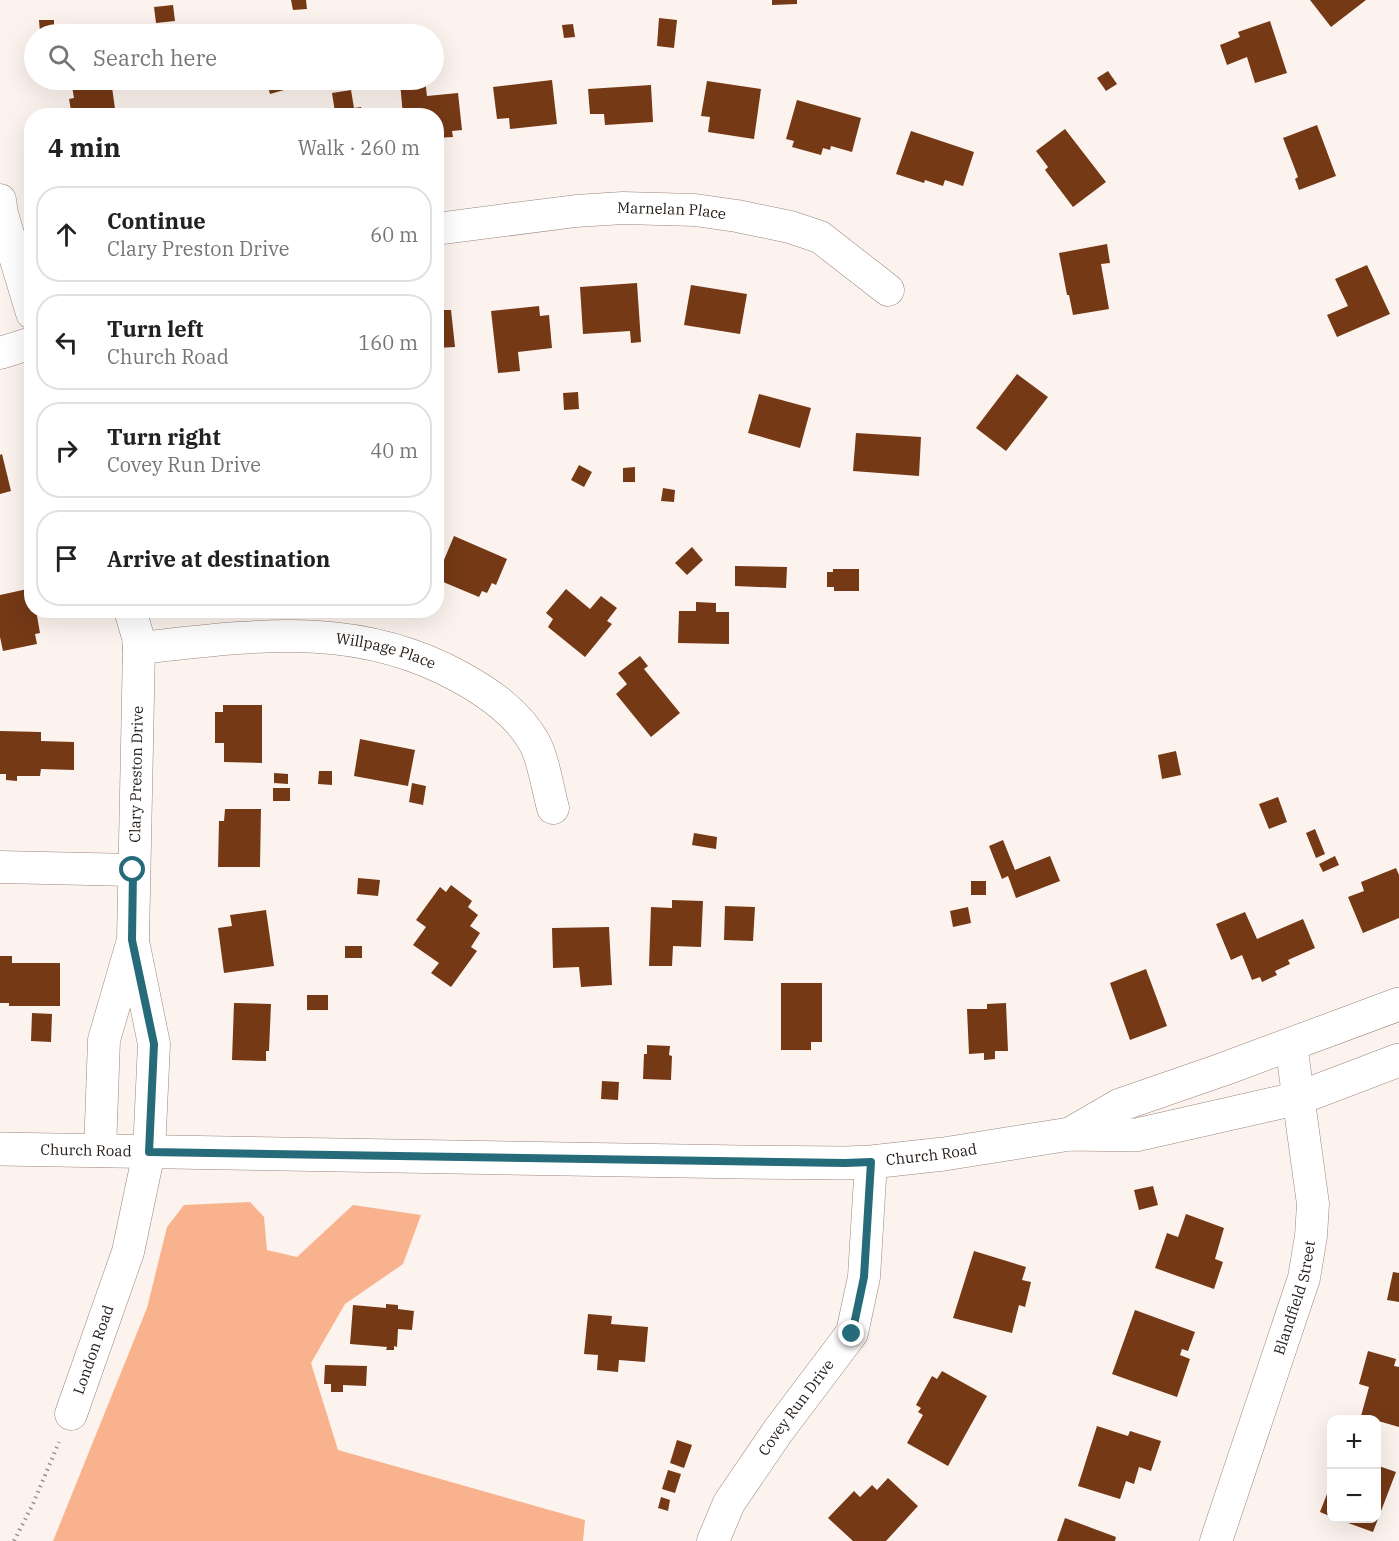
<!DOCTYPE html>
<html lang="en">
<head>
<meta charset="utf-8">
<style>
	:root { --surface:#fff; --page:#f2f2f2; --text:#222; --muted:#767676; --line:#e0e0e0 }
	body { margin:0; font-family:"IBM Plex Serif",serif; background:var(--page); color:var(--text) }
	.controls { position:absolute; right:18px; bottom:18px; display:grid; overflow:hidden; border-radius:12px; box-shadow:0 6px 24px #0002 }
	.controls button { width:54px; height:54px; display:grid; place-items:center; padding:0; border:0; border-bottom:2px solid var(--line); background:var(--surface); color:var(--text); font:30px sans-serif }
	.stop { position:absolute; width:18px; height:18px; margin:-14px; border:4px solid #256b79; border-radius:50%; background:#fff }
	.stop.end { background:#256b79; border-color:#fff; box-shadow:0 2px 6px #0008 }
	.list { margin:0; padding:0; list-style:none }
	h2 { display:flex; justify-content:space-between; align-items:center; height:78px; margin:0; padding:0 24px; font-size:26px }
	h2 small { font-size:20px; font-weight:400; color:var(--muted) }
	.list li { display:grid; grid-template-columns:39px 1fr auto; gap:18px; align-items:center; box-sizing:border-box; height:96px; margin:0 12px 12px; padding:0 12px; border:2px solid var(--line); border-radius:24px }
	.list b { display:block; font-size:22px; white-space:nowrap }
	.list p { margin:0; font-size:20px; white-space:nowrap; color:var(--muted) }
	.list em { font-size:20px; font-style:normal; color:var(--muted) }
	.icon { flex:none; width:33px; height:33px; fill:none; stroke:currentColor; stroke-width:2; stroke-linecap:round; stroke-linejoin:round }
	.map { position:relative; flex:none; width:1399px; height:1541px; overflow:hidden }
	.search { position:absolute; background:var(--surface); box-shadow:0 6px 24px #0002; left:24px; top:24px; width:420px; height:66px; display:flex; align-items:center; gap:15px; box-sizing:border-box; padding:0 21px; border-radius:33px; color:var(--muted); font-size:22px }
	.panel { position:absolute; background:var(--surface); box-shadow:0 6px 24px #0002; left:24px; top:108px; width:420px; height:510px; border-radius:24px }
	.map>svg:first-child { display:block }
	.forest { fill:#f9b28e }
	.building { fill:#753916 }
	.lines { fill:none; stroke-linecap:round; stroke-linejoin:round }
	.minor-casing { stroke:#9b857a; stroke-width:33 }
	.major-casing { stroke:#9b857a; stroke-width:34 }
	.path { stroke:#99908b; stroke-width:4; stroke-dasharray:1.5 4.5; stroke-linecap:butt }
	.minor { stroke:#fff; stroke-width:32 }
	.major { stroke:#fff; stroke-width:33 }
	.route { stroke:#256b79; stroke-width:8 }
	.labels { text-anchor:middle; stroke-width:6; stroke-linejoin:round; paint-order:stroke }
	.street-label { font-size:15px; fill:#28201b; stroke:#fff }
</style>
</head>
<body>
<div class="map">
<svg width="1399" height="1541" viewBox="0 0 1399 1541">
	<rect width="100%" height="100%" fill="#fdf3ee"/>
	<path class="forest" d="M250,1202L264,1217L267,1250L297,1257L353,1205L421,1215L403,1264L345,1304L311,1363L338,1450L585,1520L583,1541H53L147,1308L167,1227L184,1205Z"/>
	<g class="building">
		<path d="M291,0H306L307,9L293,10Z"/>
		<path d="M772,0H797V4L772,5Z"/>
		<path d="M1310,0H1366L1331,27Z"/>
		<path d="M173,5L175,21L156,23L154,7Z"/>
		<path d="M659,18L677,20L674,48L657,46Z"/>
		<path d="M39,20H54V32H40Z"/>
		<path d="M1270,21L1287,73L1255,83L1247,57L1227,65L1220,45L1240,37L1238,32Z"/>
		<path d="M573,24L575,37L564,38L562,25Z"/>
		<path d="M1108,71L1117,84L1106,91L1097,78Z"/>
		<path d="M111,80L116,116H72L69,99L74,98L72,86Z"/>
		<path d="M266,80H281L284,90L270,94Z"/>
		<path d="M425,80L427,96L458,93L462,130L452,131L453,137L436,138V116H403L400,82Z"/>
		<path d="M552,80L557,124L510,129L509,118L497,119L493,87Z"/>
		<path d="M707,81L761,89L754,139L708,132L710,117L701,116Z"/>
		<path d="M651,85L653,122L605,125L604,114H590L588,89Z"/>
		<path d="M351,90L354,108L361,107L363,116H321L335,112L332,93Z"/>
		<path d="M797,100L861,118L852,152L831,146L830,150L823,148L821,155L792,147L794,141L786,139Z"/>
		<path d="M1317,125L1336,176L1299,190L1295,179L1298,177L1283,138Z"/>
		<path d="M1065,129L1106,182L1073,207L1045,170L1048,167L1036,151Z"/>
		<path d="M911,131L974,152L963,186L945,180L943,186L925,180L924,183L896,174Z"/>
		<path d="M1107,244L1110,263L1101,264L1109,309L1073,315L1069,295H1067L1059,253Z"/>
		<path d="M1367,265L1390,314L1337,337L1327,315L1348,306L1335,279Z"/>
		<path d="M637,283L641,342L631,343L630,331L583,334L580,287Z"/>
		<path d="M691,285L747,294L740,334L684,325Z"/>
		<path d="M539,306L540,316L549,315L552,348L518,352L520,371L498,373L491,311Z"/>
		<path d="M436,307H441V310H451L455,347L436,348Z"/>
		<path d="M1017,374L1048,397L1006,451L976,428Z"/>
		<path d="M578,392L579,409L564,410L563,393Z"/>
		<path d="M759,394L811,408L800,448L748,433Z"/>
		<path d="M856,433L921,437L919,476L853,471Z"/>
		<path d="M2,454L11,491L0,494V455Z"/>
		<path d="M579,465L592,472L584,487L571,480Z"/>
		<path d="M635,467V482H623V468Z"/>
		<path d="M663,488L675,490L674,502L661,501Z"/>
		<path d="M454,536L507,559L496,585L492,583L487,593L482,591L479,597L436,579Z"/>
		<path d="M692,547L703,560L687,575L675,563Z"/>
		<path d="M735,566L787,567L786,588L735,586Z"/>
		<path d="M833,569H859V591H834V587H827V572H833Z"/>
		<path d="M32,588V610H36L40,633L35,634L37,644L3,651L0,637V595Z"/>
		<path d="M566,589L590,609L601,596L617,608L607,621L612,624L585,657L548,627L553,619L546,613Z"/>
		<path d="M696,602L716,603V612H729V644L678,643L679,611H696Z"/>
		<path d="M640,656L648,666L644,669L680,713L651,737L616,694L627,684L618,673Z"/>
		<path d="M223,705H262V763L224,762V743H215V712H223Z"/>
		<path d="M0,731L41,732V741L74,742V770L41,769L40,776H17V781L6,780V774H0Z"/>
		<path d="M360,739L415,750L408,786L354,776Z"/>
		<path d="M1176,751L1181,775L1162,779L1158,755Z"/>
		<path d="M319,771H332V785L318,784Z"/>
		<path d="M274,773L288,774V784L274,783Z"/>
		<path d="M412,783L426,786L423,805L409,802Z"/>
		<rect x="273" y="788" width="17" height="13"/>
		<path d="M1278,797L1287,822L1269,829L1259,804Z"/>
		<path d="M225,809H261L260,867H218L219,821H224Z"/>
		<path d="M1315,829L1325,854L1316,858L1306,833Z"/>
		<path d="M694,833L717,837L716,849L692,845Z"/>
		<path d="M1003,840L1015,870L1050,856L1060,881L1016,898L1008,876L1002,879L989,846Z"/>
		<path d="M1335,856L1339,865L1323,872L1319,864Z"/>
		<path d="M1396,868L1399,875V918L1363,933L1348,897L1364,891L1361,882Z"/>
		<path d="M358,878L380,880L378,896L357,894Z"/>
		<rect x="971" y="881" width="15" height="14"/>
		<path d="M451,885L472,901L468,907L478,915L470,926L480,933L471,947L477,951L451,987L431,973L439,963L413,945L426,927L416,920L440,887L446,892Z"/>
		<path d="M672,900L703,901L701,947L673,946L672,966H649L651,907L672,908Z"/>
		<path d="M725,906L755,907L753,941L724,940Z"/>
		<path d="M968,907L971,923L953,927L950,911Z"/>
		<path d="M266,910L274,966L224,973L218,928L232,926L230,915Z"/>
		<path d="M1245,912L1257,939L1303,919L1315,948L1288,960L1290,964L1275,971L1277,975L1262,982L1260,977L1252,980L1242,955L1231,960L1216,924Z"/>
		<path d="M609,927L612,985L581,987L579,967L553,968L552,928Z"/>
		<rect x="345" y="946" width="17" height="12"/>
		<path d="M0,956H12V963H60V1006H9V1003H0Z"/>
		<path d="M1146,969L1167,1026L1130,1040L1110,983Z"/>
		<path d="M781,983H822V1042H811V1050H781Z"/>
		<rect x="307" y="995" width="21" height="15"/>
		<path d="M234,1003L271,1004L269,1051H266V1061L232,1060Z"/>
		<path d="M1006,1003L1008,1051H995V1059L984,1060V1053L969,1054L967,1009H987V1004Z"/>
		<path d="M32,1013L52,1014L51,1042L31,1041Z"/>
		<path d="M647,1045L670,1046L669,1055L672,1056L671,1080L643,1079L644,1054H647Z"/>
		<path d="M602,1081L619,1082L618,1100L601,1099Z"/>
		<path d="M1153,1186L1158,1205L1139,1210L1134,1190Z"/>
		<path d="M1186,1214L1224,1228L1215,1259L1223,1262L1214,1289L1155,1268L1167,1233L1178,1237Z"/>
		<path d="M974,1251L1026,1267L1022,1280L1031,1282L1025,1307L1019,1305L1012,1333L953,1318Z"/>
		<path d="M1393,1272L1399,1273V1302L1387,1300Z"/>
		<path d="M386,1304L398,1305V1309L414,1311L412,1330L398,1329L397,1347L394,1346V1350H386L387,1347L350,1344L353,1305L386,1308Z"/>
		<path d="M1135,1310L1195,1332L1188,1351L1182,1349L1180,1355L1190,1359L1177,1397L1112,1374Z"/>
		<path d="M588,1314L612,1316L611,1324L648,1327L645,1362L619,1360L618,1372L597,1370L598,1355L584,1354Z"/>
		<path d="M1368,1351L1396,1359L1394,1366L1399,1367V1427L1361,1416L1369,1387L1359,1384Z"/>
		<path d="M325,1365L367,1366L366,1386L343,1385V1392H331V1384H324Z"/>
		<path d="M942,1371L987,1396L948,1466L907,1443L923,1415L918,1412L921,1408L916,1405L932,1376L937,1379Z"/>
		<path d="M1097,1426L1128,1436L1130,1431L1161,1441L1151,1471L1139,1467L1134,1484L1126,1481L1120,1499L1078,1486Z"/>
		<path d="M677,1440L692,1445L684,1468L670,1463Z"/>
		<path d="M1376,1465L1396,1472L1373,1532L1337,1519L1376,1518Z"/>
		<path d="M668,1470L681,1474L675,1493L662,1489Z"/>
		<path d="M888,1478L918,1506L886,1541H853L828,1518L854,1491L860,1497L872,1485L877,1490Z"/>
		<path d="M1332,1481V1517L1320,1512Z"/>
		<path d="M661,1497L670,1500L668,1511L658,1508Z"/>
		<path d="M1065,1518L1116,1537L1115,1541H1057Z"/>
	</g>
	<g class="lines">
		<defs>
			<g id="minor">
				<path d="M0,200L2,214L32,313"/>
				<path id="s1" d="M436,229L576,211L623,208L695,210L737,216L790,227L820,237L888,290"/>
				<path d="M0,353L32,343"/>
				<path id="s2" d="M139,648C253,636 355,619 460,677C489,693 518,713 534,742C543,757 548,790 553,808"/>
				<path d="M0,867L133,870"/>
				<path id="s3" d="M100,1151L104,1040L133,940L139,648L138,637L130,610"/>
				<path id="s4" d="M71,1414L128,1252L149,1152L154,1044L134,946"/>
				<path id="s5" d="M713,1541L729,1503L778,1431L852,1333L864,1277L871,1162"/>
				<path id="s6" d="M1216,1541L1304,1278L1311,1236L1313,1204L1291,1044"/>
			</g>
			<g id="major">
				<path d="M1070,1134L1120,1105L1224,1069L1399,1004"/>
				<path id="s7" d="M0,1149L742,1162L845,1163L871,1162L944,1154L1070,1134L1136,1135L1299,1098L1399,1060"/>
			</g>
		</defs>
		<use href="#minor" class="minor-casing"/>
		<use href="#major" class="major-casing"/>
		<path class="path" d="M14,1541L33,1504L59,1442"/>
		<use href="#minor" class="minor"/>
		<use href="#major" class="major"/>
	</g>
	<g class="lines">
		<path class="route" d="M133,870L132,940L154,1044L149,1152L845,1163L871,1162L864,1277L852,1334"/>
	</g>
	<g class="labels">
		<g class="street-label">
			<text dy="5" stroke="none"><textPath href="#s1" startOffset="237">Marnelan Place</textPath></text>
			<text dy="5" stroke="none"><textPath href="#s2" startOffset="249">Willpage Place</textPath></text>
			<text dy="5" stroke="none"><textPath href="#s3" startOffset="381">Clary Preston Drive</textPath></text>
			<text dy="5" stroke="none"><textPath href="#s7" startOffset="86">Church Road</textPath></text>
			<text dy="5" stroke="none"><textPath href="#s7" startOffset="932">Church Road</textPath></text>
			<text dy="5" stroke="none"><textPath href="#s6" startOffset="256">Blandfield Street</textPath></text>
			<text dy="5" stroke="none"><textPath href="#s4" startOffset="68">London Road</textPath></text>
			<text dy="5" stroke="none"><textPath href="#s5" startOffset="158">Covey Run Drive</textPath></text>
		</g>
	</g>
</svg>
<div class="controls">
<button>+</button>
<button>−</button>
</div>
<div class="stop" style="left:133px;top:870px"></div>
<div class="stop end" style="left:852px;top:1334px"></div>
<div class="search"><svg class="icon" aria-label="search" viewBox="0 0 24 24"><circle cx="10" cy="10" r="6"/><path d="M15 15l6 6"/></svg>Search here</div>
<section class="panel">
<h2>4 min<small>Walk · 260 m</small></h2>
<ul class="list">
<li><svg class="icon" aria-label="ahead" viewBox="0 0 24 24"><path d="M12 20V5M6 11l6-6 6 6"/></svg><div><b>Continue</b><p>Clary Preston Drive</p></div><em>60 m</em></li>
<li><svg class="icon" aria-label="left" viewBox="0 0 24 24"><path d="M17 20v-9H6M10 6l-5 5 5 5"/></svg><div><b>Turn left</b><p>Church Road</p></div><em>160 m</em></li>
<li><svg class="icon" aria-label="right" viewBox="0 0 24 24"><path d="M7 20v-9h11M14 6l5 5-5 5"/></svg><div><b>Turn right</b><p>Covey Run Drive</p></div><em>40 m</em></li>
<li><svg class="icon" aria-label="arrive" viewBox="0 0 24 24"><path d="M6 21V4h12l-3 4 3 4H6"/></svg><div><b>Arrive at destination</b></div></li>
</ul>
</section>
</div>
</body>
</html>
